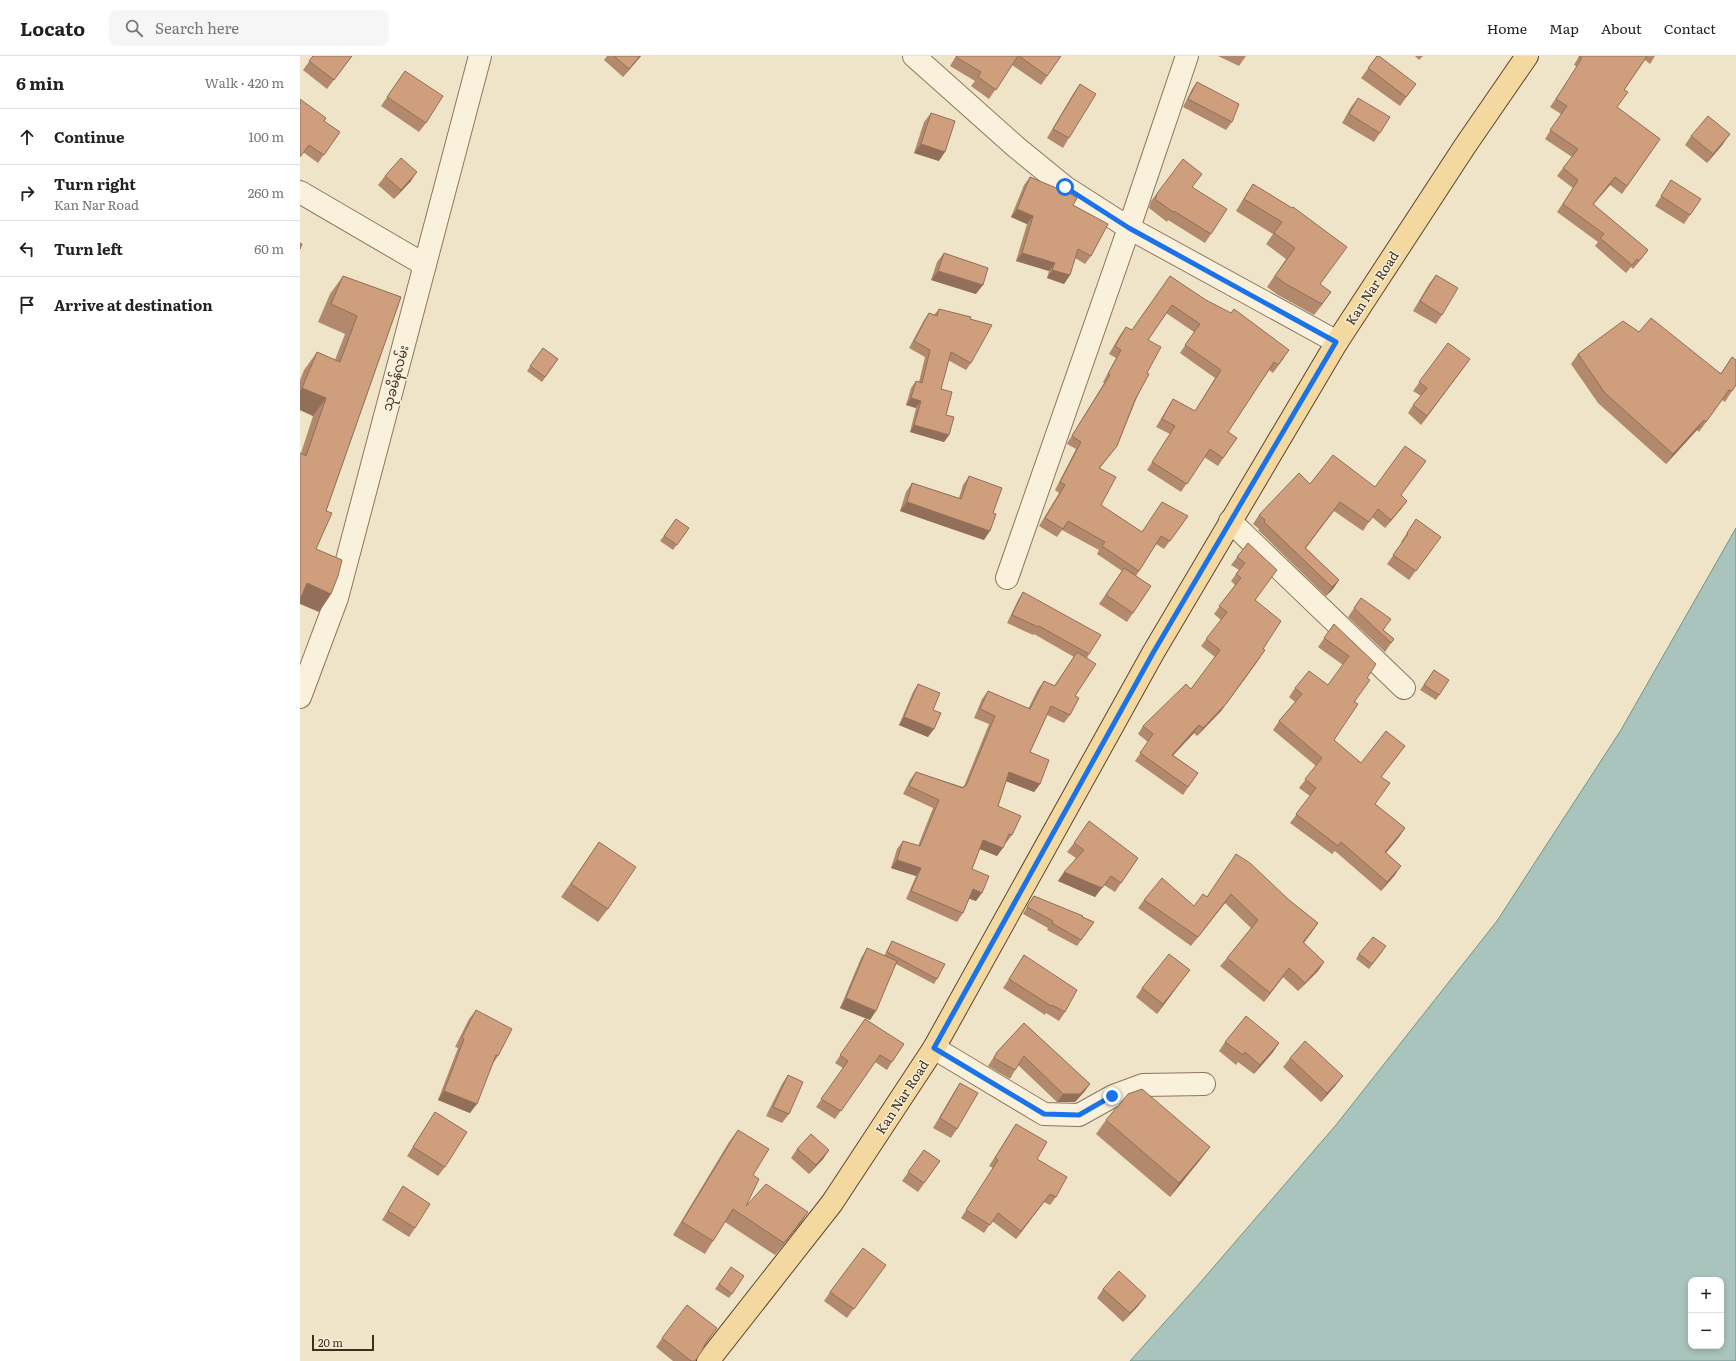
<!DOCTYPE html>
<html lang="en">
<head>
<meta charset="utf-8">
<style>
	:root { --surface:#fff; --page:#f6f6f6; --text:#222; --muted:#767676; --line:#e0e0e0 }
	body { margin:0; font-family:Literata,"Noto Sans Myanmar",serif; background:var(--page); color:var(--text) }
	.controls { position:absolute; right:12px; bottom:12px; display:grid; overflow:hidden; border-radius:8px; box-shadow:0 2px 6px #0003 }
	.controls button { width:36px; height:36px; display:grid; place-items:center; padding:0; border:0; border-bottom:1px solid var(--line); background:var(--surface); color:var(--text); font:20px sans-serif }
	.scale { position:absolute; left:12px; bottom:10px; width:62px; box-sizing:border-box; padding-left:4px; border:2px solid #3d2e20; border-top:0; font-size:11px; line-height:14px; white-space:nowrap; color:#3d2e20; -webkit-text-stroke:3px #f7eed8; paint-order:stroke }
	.stop { position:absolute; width:12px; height:12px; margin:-9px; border:3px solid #1a73e8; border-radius:50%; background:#fff }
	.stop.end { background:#1a73e8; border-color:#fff; box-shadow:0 1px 4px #0008 }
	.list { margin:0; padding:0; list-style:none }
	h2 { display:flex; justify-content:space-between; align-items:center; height:52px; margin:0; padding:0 16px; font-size:17px }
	h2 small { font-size:13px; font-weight:400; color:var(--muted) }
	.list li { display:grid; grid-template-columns:26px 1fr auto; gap:12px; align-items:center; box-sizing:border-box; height:56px; padding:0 16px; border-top:1px solid var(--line) }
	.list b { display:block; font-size:15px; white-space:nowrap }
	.list p { margin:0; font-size:13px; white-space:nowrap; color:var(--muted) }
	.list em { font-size:13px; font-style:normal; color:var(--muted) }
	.icon { flex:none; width:22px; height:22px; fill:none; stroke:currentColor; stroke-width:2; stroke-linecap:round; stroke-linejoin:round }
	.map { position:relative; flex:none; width:1436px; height:1305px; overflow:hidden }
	header { display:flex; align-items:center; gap:24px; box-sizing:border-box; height:56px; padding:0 20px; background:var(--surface); border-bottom:1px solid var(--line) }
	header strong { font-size:19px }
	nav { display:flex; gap:22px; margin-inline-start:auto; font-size:14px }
	.search { width:280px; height:36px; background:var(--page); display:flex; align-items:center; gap:10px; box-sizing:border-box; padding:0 14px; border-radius:8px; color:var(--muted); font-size:15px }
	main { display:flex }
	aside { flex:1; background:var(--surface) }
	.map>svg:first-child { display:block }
	.water { fill:#a9c4bc; stroke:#6f938a; fill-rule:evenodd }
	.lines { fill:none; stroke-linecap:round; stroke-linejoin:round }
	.street-casing { stroke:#8d765c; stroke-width:24 }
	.primary-casing { stroke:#5b4430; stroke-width:24 }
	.street { stroke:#faf1dc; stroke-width:22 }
	.primary { stroke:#f3d9a0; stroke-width:22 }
	.wall { fill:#b2896c }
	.shaded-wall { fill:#916f58 }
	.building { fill:#cf9f7d; stroke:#916f58 }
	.route { stroke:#1a73e8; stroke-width:5 }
	.labels { text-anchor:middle; stroke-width:3; stroke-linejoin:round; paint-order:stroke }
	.street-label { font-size:13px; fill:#3d2e20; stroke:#f7eed8 }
</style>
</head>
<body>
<header>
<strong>Locato</strong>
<div class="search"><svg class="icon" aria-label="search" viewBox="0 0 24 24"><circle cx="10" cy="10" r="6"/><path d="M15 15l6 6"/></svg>Search here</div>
<nav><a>Home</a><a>Map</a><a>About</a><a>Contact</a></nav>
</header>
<main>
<aside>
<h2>6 min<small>Walk · 420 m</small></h2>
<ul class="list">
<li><svg class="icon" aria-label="ahead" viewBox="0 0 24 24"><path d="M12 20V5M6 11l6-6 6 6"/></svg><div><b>Continue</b></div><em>100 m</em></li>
<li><svg class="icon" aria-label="right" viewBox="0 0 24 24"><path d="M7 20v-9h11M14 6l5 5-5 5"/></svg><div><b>Turn right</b><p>Kan Nar Road</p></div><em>260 m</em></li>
<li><svg class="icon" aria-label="left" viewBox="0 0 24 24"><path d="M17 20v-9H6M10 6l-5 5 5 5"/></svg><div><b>Turn left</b></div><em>60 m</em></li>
<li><svg class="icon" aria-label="arrive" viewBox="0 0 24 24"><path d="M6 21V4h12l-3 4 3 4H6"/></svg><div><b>Arrive at destination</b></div></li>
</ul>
</aside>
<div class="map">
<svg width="1436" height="1305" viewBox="0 0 1436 1305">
	<rect width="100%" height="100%" fill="#f0e4c8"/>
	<path class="water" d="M1436,472V1305H830L899,1228L1036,1069L1197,865L1321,674ZM1391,1224H1421V1290H1391Z"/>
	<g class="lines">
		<defs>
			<g id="street">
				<path d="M614,0L716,91L765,131L829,172L1037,286"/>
				<path d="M0,136L125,209"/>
				<path d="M930,465L1104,632"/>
				<path d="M707,522L829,172L887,0"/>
				<path d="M0,641L37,542L180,0"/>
				<path d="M634,992L744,1058L779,1059L813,1040L843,1029L904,1028"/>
			</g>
			<path id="primary" d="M408,1305L532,1147L634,992L853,597L1037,286L1165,90L1227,0"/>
		</defs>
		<use href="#street" class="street-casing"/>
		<use href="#primary" class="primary-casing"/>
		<use href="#street" class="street"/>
		<use href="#primary" class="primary"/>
	</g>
	<g class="wall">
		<path d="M13,0H52L27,33L3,14Z"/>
		<path d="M307,0H341L323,21L304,4Z"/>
		<path d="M656,0H761L741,29L712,9L689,43L671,30L675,25L650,10Z"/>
		<path d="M918,0H946L939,10Z"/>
		<path d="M1077,0L1116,28L1100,50L1061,22Z"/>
		<path d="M1115,0H1123L1119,4Z"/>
		<path d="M1279,0H1355L1350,8L1345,4L1324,34L1317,51L1360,83L1322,138L1310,129L1293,148L1348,194L1333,213L1331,211L1326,217L1295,190L1298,186L1257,156L1273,132L1257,120L1263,112L1272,101L1245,83L1261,58L1250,51L1277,11L1274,9Z"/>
		<path d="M105,15L126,67L119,76L81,50Z"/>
		<path d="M897,26L932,66L926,74L883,51L892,33Z"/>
		<path d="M780,28L769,82L763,92L747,82L773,38Z"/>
		<path d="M1058,42L1080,77L1074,86L1042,67L1051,51Z"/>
		<path d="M631,57L639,105L614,97L624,66Z"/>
		<path d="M24,65L40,76L18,107L3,96Z"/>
		<path d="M1391,80L1423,88L1407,107L1385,89Z"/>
		<path d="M85,120L111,125L94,143L78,129Z"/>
		<path d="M730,121L773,149L791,200L785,208L775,202L770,219L764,228L747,222L749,215L716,205L727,168L711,161L724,129Z"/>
		<path d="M1371,124L1390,159L1384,168L1355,150Z"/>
		<path d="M953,128L992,152L1020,228L1023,248L1014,259L978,239L967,231L986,203L966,188L973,178L936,155L945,140Z"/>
		<path d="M893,131L911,178L905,187L868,164L867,166L849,152L851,145L858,136Z"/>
		<path d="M644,197L676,238L631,224L637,206Z"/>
		<path d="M1136,219L1142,259L1136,268L1113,255L1129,228Z"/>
		<path d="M43,220L101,241L26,455L16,493L31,538L19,556L1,397L13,360L0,354V324L4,314L17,296L35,304L45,278L18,266L30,238Z"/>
		<path d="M870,220L984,302L973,317L969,314L928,376L937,382L918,410L904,401L881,436L847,414L870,378L856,371L868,351L873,343L895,355L915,322L880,297L894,276L866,257L848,284L847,317L817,390L800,412L801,449L842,476L888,460L864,493L856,488L836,520L851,530L827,566L799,548L822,515L797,498L799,494L762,474L757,481L739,470L759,437L755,434L776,393L767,388L768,386L804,327L803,326L816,302L809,298L820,279L826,271L832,274Z"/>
		<path d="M639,253L670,263L671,307L666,314L648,304L641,333L649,379L644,386L610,376L616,352L606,349L611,332L616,325L619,326L625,301L609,292L624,264L629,257L634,259Z"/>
		<path d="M1339,276L1421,317L1432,301V335L1425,346L1422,344L1399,376L1397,374L1366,408L1298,347L1271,308L1278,298Z"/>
		<path d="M1148,287L1164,311L1121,369L1108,357L1113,349L1121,340L1113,335Z"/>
		<path d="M243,292L258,303L242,326L227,315Z"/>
		<path d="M669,420L684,484L600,455L606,436L612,427L659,442L663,429Z"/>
		<path d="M1010,428L1075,431L1101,439L1107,445L1101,453L1085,472L1072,461L1063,475L1034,455L1006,492L1039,524L1033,533L1026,540L958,474L959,473L953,468L959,459Z"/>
		<path d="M376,463L389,472L373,494L360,485Z"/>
		<path d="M1116,463L1134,490L1109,524L1087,508L1102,487L1101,486Z"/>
		<path d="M948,487L955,544L963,593L960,602L921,655L897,680L894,677L873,699L898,717L883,739L835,705L848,686L838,678L843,670L891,633L915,601L901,590L921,564L914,558L935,529L931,525L939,514L931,509Z"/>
		<path d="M723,536L789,598L787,602L770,659L764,667L747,659L730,696L740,728L734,736L706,725L698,750L712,779L706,787H705L697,800L680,793L672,813L676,845L669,842L663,857L657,866L606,843L616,820L591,812L597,793L603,785L618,790L633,752L603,738L610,724L616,716L663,731L664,730L689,668L674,662L682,643L688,635L728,653L738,633L744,625L754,630L774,601L734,578L733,579L707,567L718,544Z"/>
		<path d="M1061,542L1083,574L1094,583L1085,596L1048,561Z"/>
		<path d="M1034,568L1067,622L1055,646L1034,684L1061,707L1099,698L1081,721L1075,748L1105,772L1099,781L1086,797L1095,819L1081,835L1035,795L1032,798L990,767L1010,740L999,732L1016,710L973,674L979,665L995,646L989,641L995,632L1028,629L1043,609L1018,591Z"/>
		<path d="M1134,614L1149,624L1136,644L1120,634Z"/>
		<path d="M618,628L633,654L628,681L599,669L613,636Z"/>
		<path d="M299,786L308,853L298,866L261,841Z"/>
		<path d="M774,787L838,802L815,836L804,829L795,841L758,825L776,802L767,796Z"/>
		<path d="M930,807L989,844L1018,867L1004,887L1024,906L1018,915L998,935L983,921L964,946L920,910L927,902L951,872L925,847L891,890L838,852L844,844L894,850L907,841Z"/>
		<path d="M734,840L794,866L777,890L747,874L748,872L723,858L729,847Z"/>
		<path d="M592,885L637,923L634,928L596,908L570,964L540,952L561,902L567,892L584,900L589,890Z"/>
		<path d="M1083,895L1069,913L1056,903L1059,898Z"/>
		<path d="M724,899L765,956L759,965L746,957L745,959L703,932Z"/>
		<path d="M883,923L857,958L836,941L842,932Z"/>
		<path d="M176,954L198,1000L192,1009L170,1057L138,1044L158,992L155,991L169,963Z"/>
		<path d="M565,963L592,1006L587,1014L575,1006L535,1063L516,1051L543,1012L535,1007Z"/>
		<path d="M724,967L790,1028L784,1036L775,1046H757L718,1009L710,1023L688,1010L697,996Z"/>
		<path d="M925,986L979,987L973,996L954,1018L938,1006L936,1009L919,995Z"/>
		<path d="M990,1002L1036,1029L1021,1046L983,1011Z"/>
		<path d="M488,1019L489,1058L482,1067L466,1060L482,1028Z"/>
		<path d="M660,1027L657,1073L651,1082L633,1072L654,1036Z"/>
		<path d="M135,1056L145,1111L138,1120L107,1100Z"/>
		<path d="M806,1064L910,1091L900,1104L870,1141L796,1078Z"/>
		<path d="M716,1068L737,1103L756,1141L750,1149L744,1146L716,1183L692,1165L684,1177L661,1162L693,1112L689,1110Z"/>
		<path d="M438,1074L453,1119L446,1150L508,1156L500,1168L475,1199L425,1166L413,1185L405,1198L373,1179L429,1086Z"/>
		<path d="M497,1093L529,1094L523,1103L509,1118L491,1102Z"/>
		<path d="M624,1094L640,1105L618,1136L602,1125Z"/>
		<path d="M103,1130L115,1172L109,1181L82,1164Z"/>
		<path d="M431,1211L444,1220L429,1242L415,1233Z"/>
		<path d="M579,1218L547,1262L524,1245L530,1236Z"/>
		<path d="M803,1233L839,1249L823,1266L797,1242Z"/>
		<path d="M417,1272L404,1290L395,1305H373L356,1291L362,1282Z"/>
	</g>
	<g class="shaded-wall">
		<path d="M340,0H341L323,21L329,13Z"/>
		<path d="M1430,78L1423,88L1407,107L1413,98Z"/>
		<path d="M621,88L645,96L639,105L614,97Z"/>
		<path d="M117,116L111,125L94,143L101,134Z"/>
		<path d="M1315,121L1310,129L1287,156L1293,148Z"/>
		<path d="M717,153L733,160L727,168L711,161Z"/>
		<path d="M1348,194L1342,202L1333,213L1339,205Z"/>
		<path d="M722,197L755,207L749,215L716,205Z"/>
		<path d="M752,214L770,219L764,228L747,222Z"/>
		<path d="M638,215L683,229L676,238L631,224Z"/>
		<path d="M1170,303L1164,311L1121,369L1127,360Z"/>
		<path d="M2,332L26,342L13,360L0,354V335Z"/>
		<path d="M611,342L621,345L616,352L606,349Z"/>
		<path d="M1404,364L1397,374L1366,408L1373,398Z"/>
		<path d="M614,369L649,379L644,386L610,376Z"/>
		<path d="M1107,445L1101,453L1085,472L1091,464Z"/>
		<path d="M607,446L690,475L684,484L600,455Z"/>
		<path d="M1039,524L1033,533L1026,540L1032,531Z"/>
		<path d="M7,527L31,538L19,556L0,548V537Z"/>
		<path d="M960,602L921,655L897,680L903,672Z"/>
		<path d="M604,661L634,673L628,681L599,669Z"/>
		<path d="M899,669L894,677L867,706L872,699Z"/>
		<path d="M709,716L740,728L734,736L703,724Z"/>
		<path d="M1105,772L1099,781L1079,805L1085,796Z"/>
		<path d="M683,784L703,792L697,800L677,792Z"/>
		<path d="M597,804L621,812L616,820L591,812Z"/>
		<path d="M1101,810L1095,819L1081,835L1087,826Z"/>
		<path d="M764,816L811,820L795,841L758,825Z"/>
		<path d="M673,833L682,837L676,845L667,842Z"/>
		<path d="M931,838L925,847L891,890L898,881Z"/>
		<path d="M1018,867L1012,876L997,895L1003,886Z"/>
		<path d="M1024,906L1018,915L998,935L1005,927Z"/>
		<path d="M989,912L983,921L964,946L970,937Z"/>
		<path d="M890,914L883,923L857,958L863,948Z"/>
		<path d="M546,942L576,955L570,964L540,952Z"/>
		<path d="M979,987L973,996L954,1018L960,1009Z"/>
		<path d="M1043,1020L1036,1029L1021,1046L1027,1037Z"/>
		<path d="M790,1028L784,1036L775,1046H757L763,1038Z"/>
		<path d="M144,1035L177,1048L170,1057L138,1044Z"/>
		<path d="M910,1091L900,1104L870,1141L879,1127Z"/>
		<path d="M529,1094L523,1103L509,1118L516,1109Z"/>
		<path d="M750,1138L744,1146L716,1183L721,1175Z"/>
		<path d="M508,1156L500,1168L475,1199L484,1187Z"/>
		<path d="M846,1240L839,1249L823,1266L830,1257Z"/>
	</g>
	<g class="building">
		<path d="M13,0H52L34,24L9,5Z"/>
		<path d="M314,0H340L329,13Z"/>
		<path d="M657,0H718L696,34L678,21L681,16L656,1Z"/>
		<path d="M719,0H761L747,20Z"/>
		<path d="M1077,0H1079L1116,28L1106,41L1068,12Z"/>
		<path d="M1280,0H1347L1324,34L1328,36L1317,51L1360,83L1327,130L1315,121L1293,148L1348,194L1339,205L1337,203L1332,209L1300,182L1304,178L1263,148L1278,124L1263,112L1278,93L1250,74L1267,50L1256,43L1282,2L1280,1Z"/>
		<path d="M105,15L143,40L126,67L87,41Z"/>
		<path d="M897,26L939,48L932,66L888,43Z"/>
		<path d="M780,28L796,38L769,82L753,73Z"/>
		<path d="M1058,42L1090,61L1080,77L1049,58Z"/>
		<path d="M0,43L26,62L24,65L40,76L24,99L9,89L0,101Z"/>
		<path d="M631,57L655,65L645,96L621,88Z"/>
		<path d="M1408,60L1430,78L1413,98L1391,80Z"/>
		<path d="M101,102L117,116L101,134L85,120Z"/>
		<path d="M883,103L902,118L892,131L927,153L911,178L874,155L873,156L855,143L858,136Z"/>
		<path d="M730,121L761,134L762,132L777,142L773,149L808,168L791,200L778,193L770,219L752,214L755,207L722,197L733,160L717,153Z"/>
		<path d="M1371,124L1401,143L1390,159L1361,140Z"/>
		<path d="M953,128L992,152L993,151L1047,191L1020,228L1031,236L1022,248L986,228L975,220L995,192L974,177L982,166L944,143Z"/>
		<path d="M0,187L2,188L0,193Z"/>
		<path d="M644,197L688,212L683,229L638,215Z"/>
		<path d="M1136,219L1158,232L1142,259L1120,245Z"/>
		<path d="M43,220L101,241L26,455L32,457L16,493L42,504L38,520L31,538L7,527L0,544V397L6,400L26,342L2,332L17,296L40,306L57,260L31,248Z"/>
		<path d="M870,220L906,244L931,257L934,253L989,294L978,309L974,306L928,376L937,382L923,402L910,393L887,428L852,406L875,370L862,363L873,343L895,355L921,314L885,289L900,268L872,249L848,284L861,291L847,317L849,318L835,344L817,390L799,412L816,421L801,449L842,476L862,446L888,460L870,485L861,480L839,515L802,490L805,486L768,465L763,473L745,462L765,429L760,426L781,386L772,380L773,378L810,319L808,318L821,294L815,290L826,271L832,274Z"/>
		<path d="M639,253L671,261L670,263L692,269L671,307L651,296L641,333L652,336L646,359L654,361L649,379L614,369L621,345L611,342L616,325L622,327L630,294L614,285L629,257L637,260Z"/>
		<path d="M1351,262L1421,318L1432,301L1436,304V329L1432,335L1429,334L1406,366L1404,364L1373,398L1305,337L1278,298L1323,265L1339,276Z"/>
		<path d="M1148,287L1170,303L1127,360L1113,349L1127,332L1119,326Z"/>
		<path d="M243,292L258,303L245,321L230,310Z"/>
		<path d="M1105,390L1126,405L1101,439L1107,445L1091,464L1078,453L1069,466L1040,446L1005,492L1039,524L1032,531L964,466L965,464L959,459L999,417L1010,428L1033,399L1075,431Z"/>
		<path d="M669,420L702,432L693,457L696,458L690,475L607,446L612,427L661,443Z"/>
		<path d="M376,463L389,472L377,489L364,480Z"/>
		<path d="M1116,463L1141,481L1116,515L1093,499L1108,478L1107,477Z"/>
		<path d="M948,487L977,514L955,544L981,565L963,593L965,594L926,648L903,672L899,669L872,699L898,717L888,731L840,697L853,678L843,670L886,628L891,633L920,594L906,583L927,556L919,550L941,522L936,518L945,507L937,501Z"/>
		<path d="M824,512L851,530L833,557L806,539Z"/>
		<path d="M723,536L801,579L789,598L739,570L738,571L712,559Z"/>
		<path d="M1061,542L1091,563L1083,574L1094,583L1091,587L1054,552Z"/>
		<path d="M1034,568L1076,608L1067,622L1070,624L1054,646L1058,648L1034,684L1061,707L1086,675L1105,690L1081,721L1090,727L1075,748L1105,772L1085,796L1101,810L1087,826L1041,786L1038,790L996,758L1016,732L1005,723L1022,702L979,665L1002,638L995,632L1009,615L1028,629L1049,600L1024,582Z"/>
		<path d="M777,596L796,608L775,640L779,642L770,659L751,650L730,696L749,704L740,728L709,716L698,750L721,760L712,779L709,778L703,792L683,784L672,813L689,820L682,837L673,833L663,857L611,835L621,812L597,804L603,785L620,790L639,744L609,730L616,716L663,732L664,730H666L695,660L680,653L688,635L730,653L744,625L755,630Z"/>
		<path d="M1134,614L1149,624L1139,639L1124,629Z"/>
		<path d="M618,628L640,637L633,654L641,657L634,673L604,661Z"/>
		<path d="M789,765L838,802L821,827L811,820L802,832L764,816L784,794L774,787Z"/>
		<path d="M299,786L336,811L308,853L271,828Z"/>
		<path d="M936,798L950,807L989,844L1018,867L1003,886L1024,906L1005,927L989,912L970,937L927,902L958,864L931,838L898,881L844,844L862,822L894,850L903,838L907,841Z"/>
		<path d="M734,840L783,860L782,861L794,866L781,884L752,867L753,865L727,851Z"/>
		<path d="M1073,881L1086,890L1072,908L1059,898Z"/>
		<path d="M592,885L645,908L637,923L587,896Z"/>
		<path d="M567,892L597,905L576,955L546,942Z"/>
		<path d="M869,898L890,914L863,948L842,932Z"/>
		<path d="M724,899L777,934L765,956L752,949L751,950L709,923Z"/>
		<path d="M176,954L212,973L198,1000L196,999L177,1048L144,1035L164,983L162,981Z"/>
		<path d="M946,960L979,987L960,1009L945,996L943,999L925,986Z"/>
		<path d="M565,963L604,988L592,1006L580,999L541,1055L521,1043L548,1005L540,999Z"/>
		<path d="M724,967L790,1028L780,1038H763L724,1000L715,1014L694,1002L697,996Z"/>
		<path d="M1005,985L1043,1020L1027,1037L990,1002Z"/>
		<path d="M488,1019L503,1026L489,1058L473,1051Z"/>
		<path d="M660,1027L678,1037L657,1073L640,1062Z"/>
		<path d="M842,1033L910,1091L879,1127L806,1064L828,1038Z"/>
		<path d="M135,1056L167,1076L145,1111L113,1091Z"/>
		<path d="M716,1068L747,1086L737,1103L767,1121L756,1141L750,1138L721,1175L698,1157L690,1169L666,1154L698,1104L695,1102Z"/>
		<path d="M438,1074L469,1093L453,1119L459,1123L446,1150L466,1128L508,1156L484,1187L433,1153L413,1185L382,1166Z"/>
		<path d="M511,1078L529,1094L516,1109L497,1093Z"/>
		<path d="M624,1094L640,1105L624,1127L608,1116Z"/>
		<path d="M103,1130L130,1148L115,1172L88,1155Z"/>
		<path d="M563,1192L586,1209L554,1253L530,1236Z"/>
		<path d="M431,1211L444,1220L432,1238L419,1228Z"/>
		<path d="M819,1215L846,1240L830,1257L803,1233Z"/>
		<path d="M387,1249L417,1272L405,1288L402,1295L395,1305H391L362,1282Z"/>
	</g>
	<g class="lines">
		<path class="route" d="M765,131L829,172L1036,286L853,597L634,992L744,1058L779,1059L812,1040"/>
	</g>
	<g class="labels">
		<g class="street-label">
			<text transform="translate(1072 232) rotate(-57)" y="5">Kan Nar Road</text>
			<text transform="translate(95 322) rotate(-75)" y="5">သုခမိန်လမ်း</text>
			<text transform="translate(602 1041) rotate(-57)" y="5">Kan Nar Road</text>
		</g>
	</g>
</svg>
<div class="controls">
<button>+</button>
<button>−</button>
</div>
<div class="scale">20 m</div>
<div class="stop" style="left:765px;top:131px"></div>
<div class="stop end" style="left:812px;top:1040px"></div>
</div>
</main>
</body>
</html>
